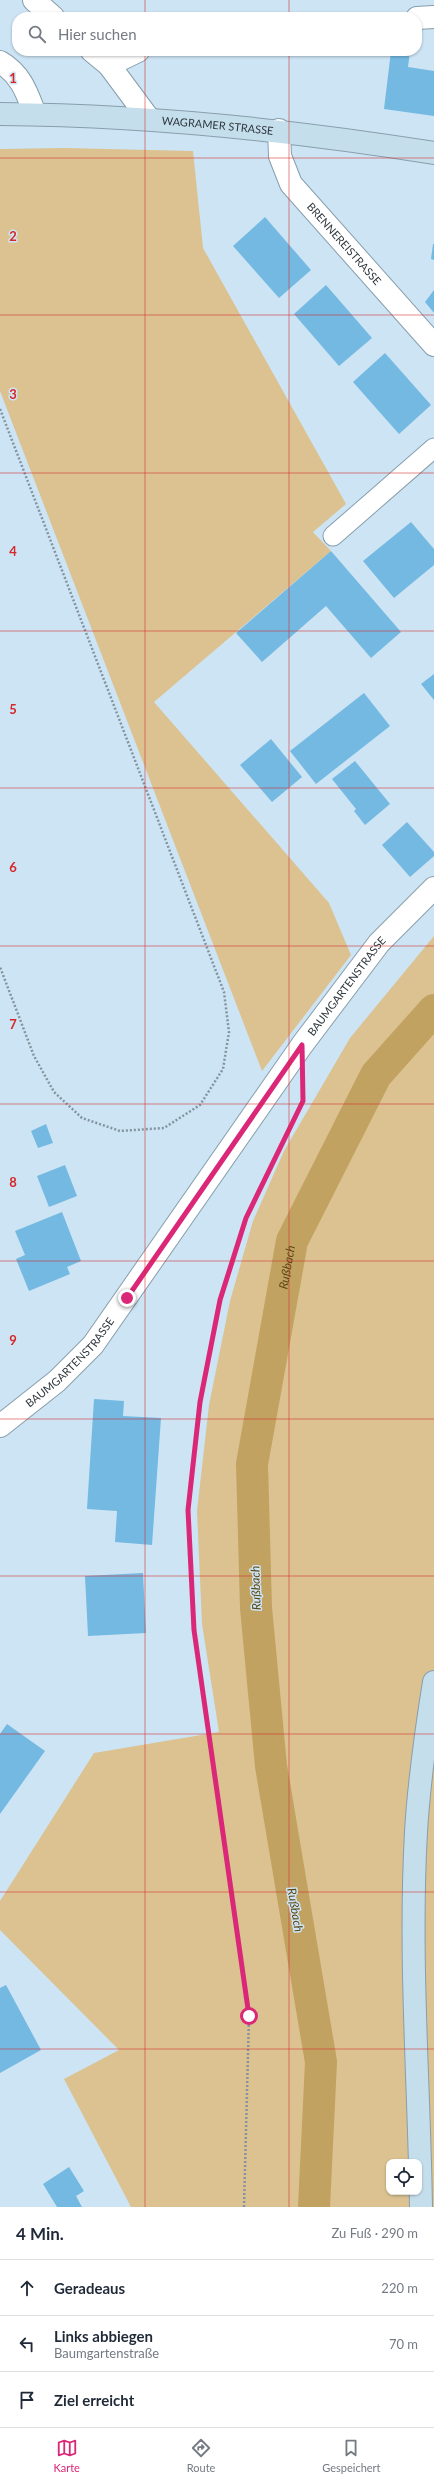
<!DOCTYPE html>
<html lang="de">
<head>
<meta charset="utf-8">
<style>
	:root { --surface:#fff; --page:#f6f6f7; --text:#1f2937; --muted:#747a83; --line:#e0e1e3; --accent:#db2777 }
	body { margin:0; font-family:Lato,sans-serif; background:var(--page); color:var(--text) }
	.controls { position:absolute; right:12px; bottom:12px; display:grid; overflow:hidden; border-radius:8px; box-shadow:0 1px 3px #0004 }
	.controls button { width:36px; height:36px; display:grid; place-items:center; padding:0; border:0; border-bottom:1px solid var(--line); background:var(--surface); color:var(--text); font:20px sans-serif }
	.stop { position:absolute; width:12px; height:12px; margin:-9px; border:3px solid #db2777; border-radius:50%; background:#fff }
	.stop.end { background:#db2777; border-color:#fff; box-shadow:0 1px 4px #0008 }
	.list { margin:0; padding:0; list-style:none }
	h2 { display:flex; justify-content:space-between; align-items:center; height:52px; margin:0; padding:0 16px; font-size:17px }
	h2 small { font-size:13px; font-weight:400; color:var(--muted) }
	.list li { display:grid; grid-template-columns:26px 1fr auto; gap:12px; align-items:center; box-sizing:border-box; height:56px; padding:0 16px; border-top:1px solid var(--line) }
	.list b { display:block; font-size:15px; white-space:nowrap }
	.list p { margin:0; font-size:13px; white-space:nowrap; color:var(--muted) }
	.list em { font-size:13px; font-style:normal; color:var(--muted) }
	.icon { flex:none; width:22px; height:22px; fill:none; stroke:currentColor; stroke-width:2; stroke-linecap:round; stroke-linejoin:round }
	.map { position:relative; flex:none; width:434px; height:2207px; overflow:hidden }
	.search { position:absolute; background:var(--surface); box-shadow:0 1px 3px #0004; left:12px; right:12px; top:12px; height:44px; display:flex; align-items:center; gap:10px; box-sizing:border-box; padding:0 14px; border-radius:16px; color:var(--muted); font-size:15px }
	.sheet { height:220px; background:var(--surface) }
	nav { display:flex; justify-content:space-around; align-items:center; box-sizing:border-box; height:56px; border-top:1px solid var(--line); background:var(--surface); font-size:11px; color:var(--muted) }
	nav a { display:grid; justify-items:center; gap:2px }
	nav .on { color:var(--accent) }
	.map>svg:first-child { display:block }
	.green { fill:#dbc290; fill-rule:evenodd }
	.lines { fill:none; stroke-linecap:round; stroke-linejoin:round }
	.canal { stroke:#c2a261; stroke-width:32 }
	.building { fill:#73b9e2 }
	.lane-casing { stroke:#879eac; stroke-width:21 }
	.street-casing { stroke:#879eac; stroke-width:24 }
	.secondary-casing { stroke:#879eac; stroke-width:24 }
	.path { stroke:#83949f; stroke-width:2.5; stroke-dasharray:2 2; stroke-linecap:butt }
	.lane { stroke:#fff; stroke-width:19 }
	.street { stroke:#fff; stroke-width:22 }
	.secondary { stroke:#c5deec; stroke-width:22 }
	.route { stroke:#db2777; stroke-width:5 }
	.grid { fill:none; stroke:#d62828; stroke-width:1; stroke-opacity:0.55 }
	.labels { text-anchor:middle; stroke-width:3; stroke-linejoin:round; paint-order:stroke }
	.street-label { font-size:11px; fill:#2f383e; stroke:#cde4f4 }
	.water-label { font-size:12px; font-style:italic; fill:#5d4713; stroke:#cde4f4 }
	.grid-label { font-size:13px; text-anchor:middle; font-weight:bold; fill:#d62828; stroke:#cde4f4; stroke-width:3; stroke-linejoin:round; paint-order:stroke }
</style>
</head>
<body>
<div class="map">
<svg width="434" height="2207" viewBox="0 0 434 2207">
	<rect width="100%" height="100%" fill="#cde4f4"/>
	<g class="green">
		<path d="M64,148L193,151L203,248L346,504L313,532L331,551L154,702L329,903L351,955L262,1071L0,391V149Z"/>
		<path d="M434,936V2207H131L64,2079L119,2050L0,1930V1901L94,1753L219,1732L202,1624L197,1511L209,1405L230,1301L253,1221L284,1151L350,1038ZM389,2162H419V2192H389Z"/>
	</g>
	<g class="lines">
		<path class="canal" id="s1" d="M314,2207L321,2062L271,1766L256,1608L252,1464L292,1241L376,1075L434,1010"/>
	</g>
	<g class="building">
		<path d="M391,51H410L408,67L434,71V116L384,109Z"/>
		<path d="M265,217L311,270L279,298L233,246Z"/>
		<path d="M433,244H434V260L431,259Z"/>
		<path d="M326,285L372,338L339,366L294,314Z"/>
		<path d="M434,290V313L425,302Z"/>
		<path d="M385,353L431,405L399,434L353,382Z"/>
		<path d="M411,522L434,549V565L394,598L363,561Z"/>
		<path d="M331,551L401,632L371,658L326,606L262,662L236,633Z"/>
		<path d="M434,674V700L421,684Z"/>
		<path d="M364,693L390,726L316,784L290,751Z"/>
		<path d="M271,739L302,777L272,802L240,765Z"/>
		<path d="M355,761L390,804L365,825L354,811L356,809L332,779Z"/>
		<path d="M407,822L434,852V856L410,877L382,845Z"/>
		<path d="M46,1124L53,1143L38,1148L31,1131Z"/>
		<path d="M65,1165L77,1196L49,1207L37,1176Z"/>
		<path d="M62,1212L81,1261L67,1267L70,1274L29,1291L16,1259L25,1255L15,1231Z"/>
		<path d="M94,1399L124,1401L123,1416L161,1418L152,1545L115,1542L117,1511L87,1509Z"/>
		<path d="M143,1573L146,1633L88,1636L85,1576Z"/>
		<path d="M7,1724L45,1751L0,1814V1734Z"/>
		<path d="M6,1985L41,2050L0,2073V1988Z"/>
		<path d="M69,2167L84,2191L76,2196L82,2207H57L43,2184Z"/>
	</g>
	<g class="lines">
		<defs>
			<path id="lane" d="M333,536L434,448"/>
			<g id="street">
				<path d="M34,0L53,17"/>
				<path d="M417,18L434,17"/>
				<path d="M92,51L109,65L149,119"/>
				<path d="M0,62C21,74 27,93 35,114"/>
				<path d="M109,65L138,51"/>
				<path id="s2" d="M279,130L280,156L291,184L434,345"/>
				<path id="s3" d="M0,1426L57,1381L93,1345L302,1045L379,943L434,888"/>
			</g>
			<g id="secondary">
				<path id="s4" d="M0,114C146,115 290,130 434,153"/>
				<path d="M421,2207C419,2082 409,1957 416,1832C419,1781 426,1732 434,1682"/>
			</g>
		</defs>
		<use href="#lane" class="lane-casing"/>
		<use href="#street" class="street-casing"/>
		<use href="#secondary" class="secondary-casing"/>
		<g class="path">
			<path d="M0,409L224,992L229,1032L223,1069L200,1105L164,1128L120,1131L82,1118L54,1092L34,1056L0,967"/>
			<path d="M244,2207L249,2016L194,1630L188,1510L201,1402L220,1300L246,1218L303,1101V1092"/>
		</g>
		<use href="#lane" class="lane"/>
		<use href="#street" class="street"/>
		<use href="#secondary" class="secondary"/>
	</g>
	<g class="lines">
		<path class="route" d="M127,1298L302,1045L303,1101L246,1218L220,1300L200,1402L188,1510L194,1630L249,2016"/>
	</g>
	<path class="grid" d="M145,0V17M289,0V17M145,51V2207M289,51V2207M0,158H434M0,315H434M0,473H434M0,631H434M0,788H434M0,946H434M0,1104H434M0,1261H434M0,1419H434M0,1576H434M0,1734H434M0,1892H434M0,2049H434"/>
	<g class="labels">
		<g class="street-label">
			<text dy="4" stroke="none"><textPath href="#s4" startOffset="218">WAGRAMER STRASSE</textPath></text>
			<text dy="4" stroke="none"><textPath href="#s2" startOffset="136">BRENNEREISTRASSE</textPath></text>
			<text dy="4" stroke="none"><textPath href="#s3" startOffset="563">BAUMGARTENSTRASSE</textPath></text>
			<text dy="4" stroke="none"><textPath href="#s3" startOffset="95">BAUMGARTENSTRASSE</textPath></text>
		</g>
		<g class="water-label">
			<text dy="4" stroke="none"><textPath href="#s1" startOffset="948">Rußbach</textPath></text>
			<text transform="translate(256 1588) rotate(-92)" y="4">Rußbach</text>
			<text transform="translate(295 1910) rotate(80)" y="4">Rußbach</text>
		</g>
	</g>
	<g class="grid-label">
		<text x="13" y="83">1</text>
		<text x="13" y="241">2</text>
		<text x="13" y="399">3</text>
		<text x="13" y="556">4</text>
		<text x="13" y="714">5</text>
		<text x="13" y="872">6</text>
		<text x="13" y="1029">7</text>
		<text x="13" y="1187">8</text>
		<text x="13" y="1345">9</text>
	</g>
</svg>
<div class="controls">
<button><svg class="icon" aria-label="locate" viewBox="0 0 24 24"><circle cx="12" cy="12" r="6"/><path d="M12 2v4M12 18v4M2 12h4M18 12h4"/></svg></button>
</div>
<div class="stop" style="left:249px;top:2016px"></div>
<div class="stop end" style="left:127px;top:1298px"></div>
<div class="search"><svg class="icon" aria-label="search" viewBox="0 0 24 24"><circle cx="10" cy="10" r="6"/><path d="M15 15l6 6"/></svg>Hier suchen</div>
</div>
<section class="sheet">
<h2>4 Min.<small>Zu Fuß · 290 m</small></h2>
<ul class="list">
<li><svg class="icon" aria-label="ahead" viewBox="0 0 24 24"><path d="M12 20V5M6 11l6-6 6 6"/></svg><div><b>Geradeaus</b></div><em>220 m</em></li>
<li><svg class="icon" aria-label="left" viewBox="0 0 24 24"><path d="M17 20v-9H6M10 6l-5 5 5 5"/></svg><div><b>Links abbiegen</b><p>Baumgartenstraße</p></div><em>70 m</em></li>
<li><svg class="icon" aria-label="arrive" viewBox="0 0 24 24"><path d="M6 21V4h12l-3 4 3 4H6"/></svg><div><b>Ziel erreicht</b></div></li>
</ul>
</section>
<nav>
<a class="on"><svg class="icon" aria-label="map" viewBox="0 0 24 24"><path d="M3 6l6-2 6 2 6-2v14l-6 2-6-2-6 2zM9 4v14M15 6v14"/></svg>Karte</a>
<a><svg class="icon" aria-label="directions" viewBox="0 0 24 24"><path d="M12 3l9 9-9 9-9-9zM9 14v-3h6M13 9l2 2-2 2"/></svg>Route</a>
<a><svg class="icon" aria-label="saved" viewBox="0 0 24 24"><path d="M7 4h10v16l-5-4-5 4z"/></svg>Gespeichert</a>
</nav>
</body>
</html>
